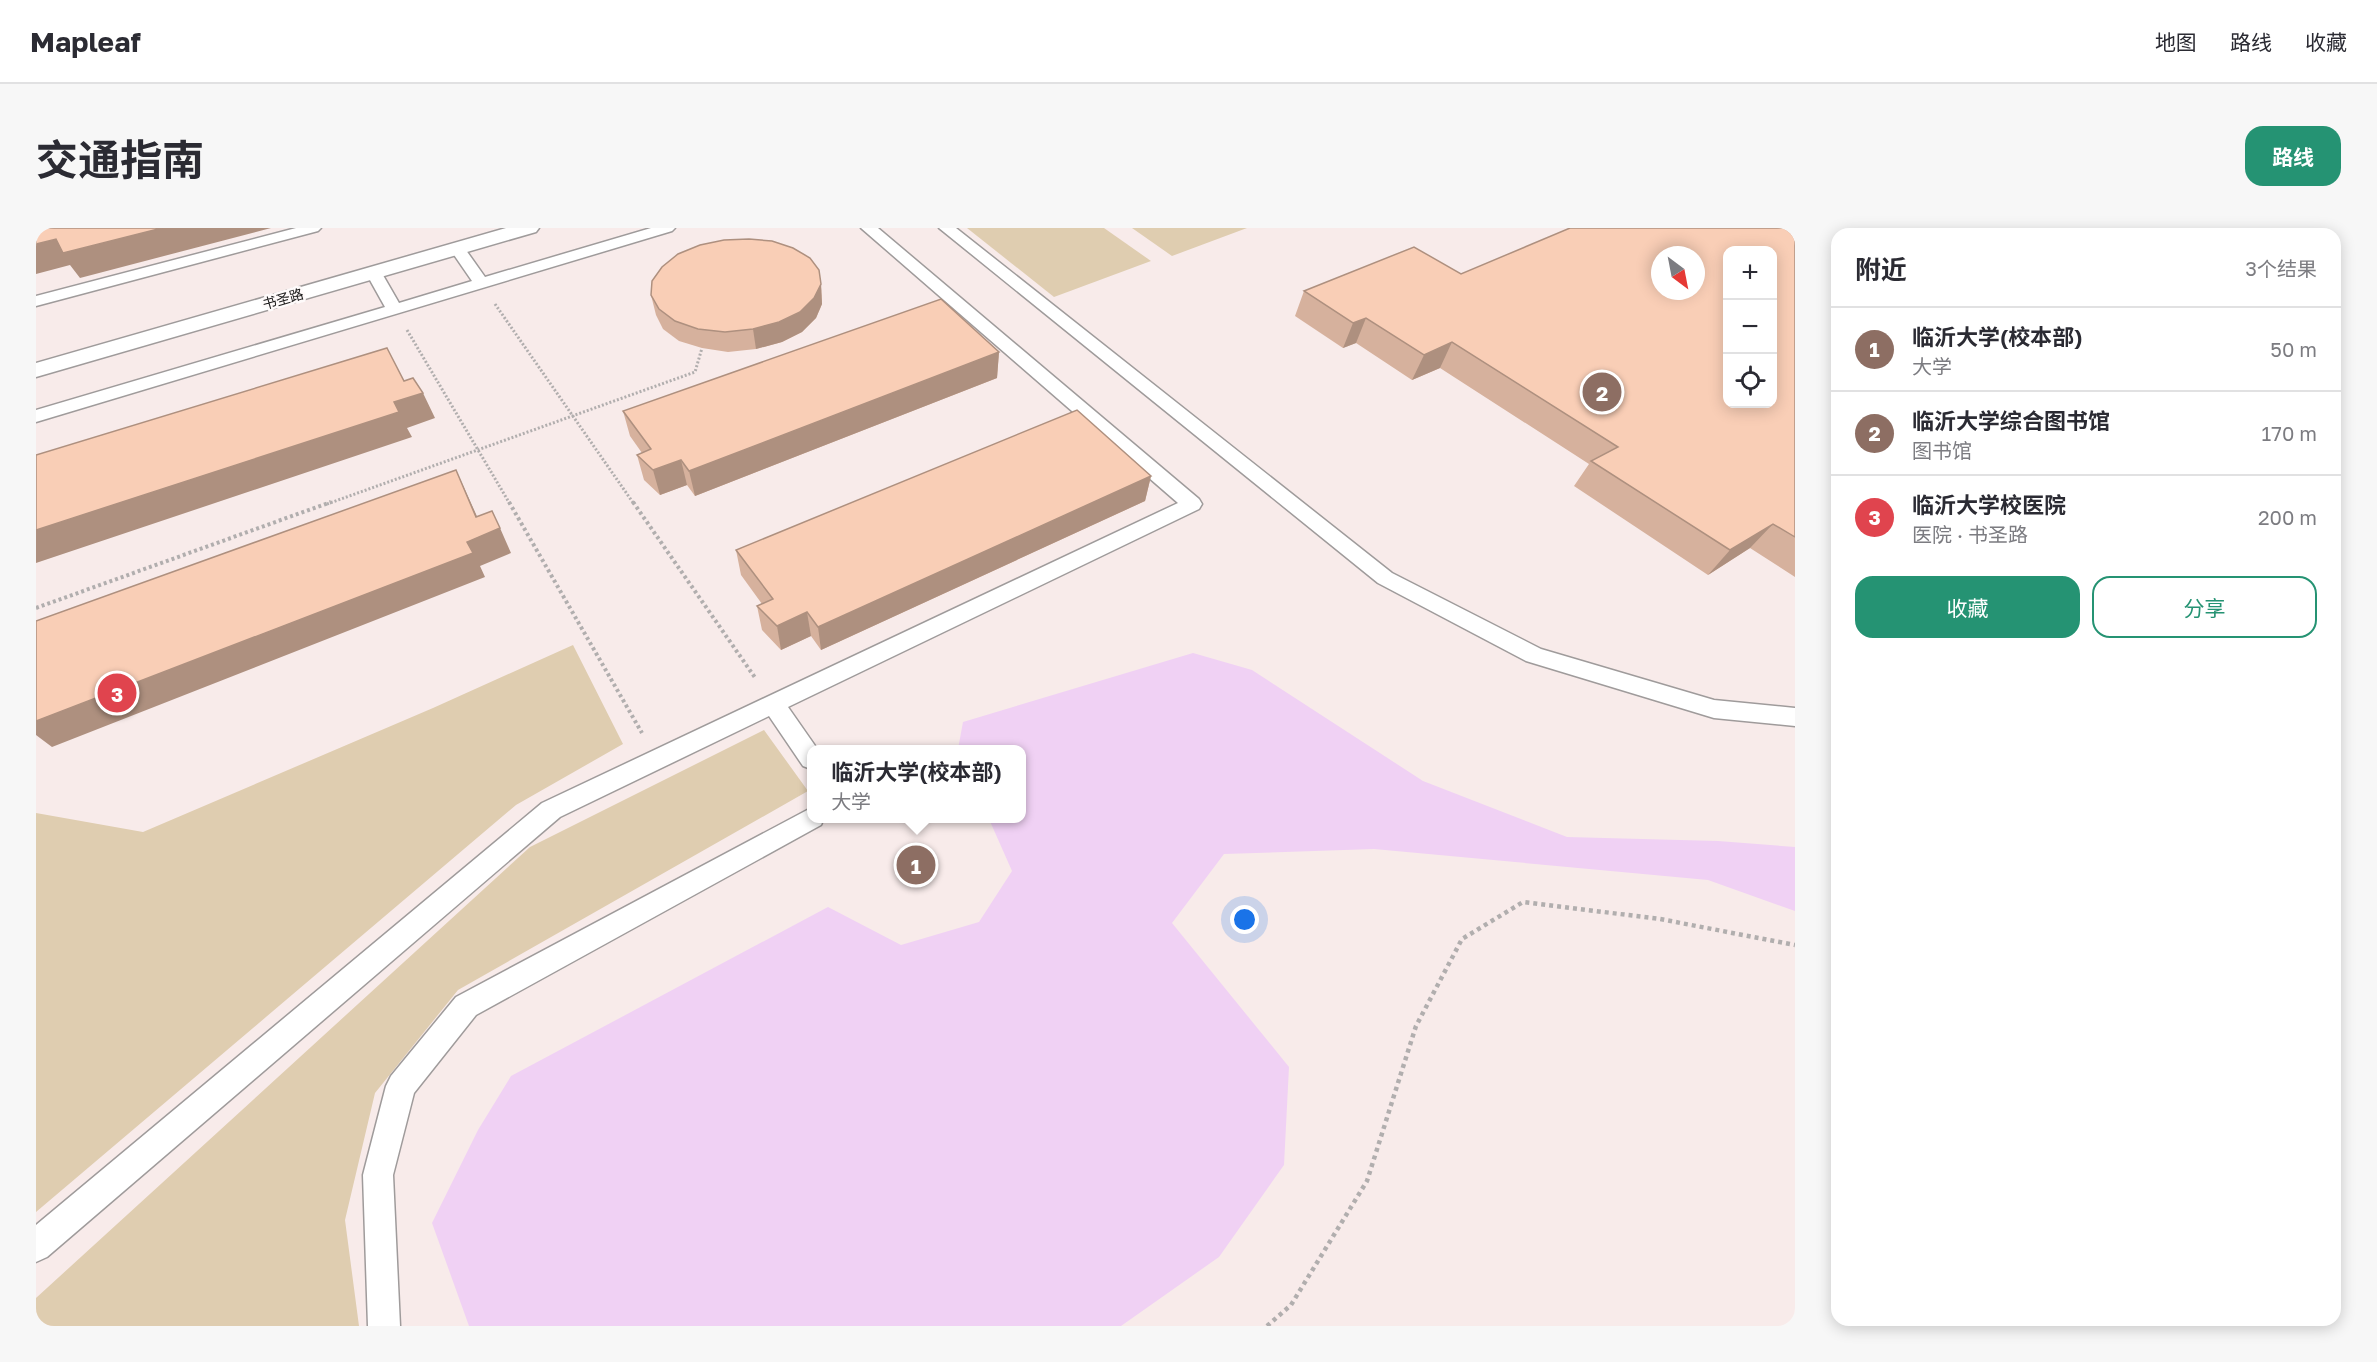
<!DOCTYPE html>
<html lang="zh">
<head>
<meta charset="utf-8">
<style>
	:root { --surface:#fff; --page:#f7f7f7; --text:#2b2b33; --muted:#7c7c81; --line:#e1e1e2; --accent:#259373 }
	body { margin:0; font-family:"Golos Text","Noto Sans SC",sans-serif; background:var(--page); color:var(--text) }
	.controls { position:absolute; right:18px; top:18px; display:grid; overflow:hidden; border-radius:12px; box-shadow:0 3px 15px #0003 }
	.controls button { width:54px; height:54px; display:grid; place-items:center; padding:0; border:0; border-bottom:2px solid var(--line); background:var(--surface); color:var(--text); font:30px sans-serif }
	.compass { position:absolute; left:1615px; top:18px; width:54px; height:54px; border-radius:50%; background:var(--surface); box-shadow:0 3px 15px #0003; rotate:148deg }
	.you { position:absolute; left:1209px; top:692px; width:21px; height:21px; margin:-15px; border:4px solid #fff; border-radius:50%; background:#1a73e8; box-shadow:0 0 0 9px #1a73e833 }
	.badge { display:grid; place-items:center; width:39px; height:39px; border-radius:50%; background:var(--accent); color:#fff; font-size:20px; font-weight:700 }
	.pin { position:absolute; translate:-50% -50%; border:3px solid #fff; box-shadow:0 2px 6px #0006 }
	.popup { position:absolute; left:771px; top:517px; width:219px; height:78px; box-sizing:border-box; display:grid; place-content:center; border-radius:12px; background:var(--surface); filter:drop-shadow(0 2px 4px #0005); font-size:20px; white-space:nowrap; color:var(--muted) }
	.popup b { font-size:22px; color:var(--text) }
	.popup::after { content:''; position:absolute; left:50%; top:100%; margin-left:-12px; border:12px solid transparent; border-top-color:var(--surface) }
	.list { margin:0; padding:0; list-style:none }
	h2 { display:flex; justify-content:space-between; align-items:center; height:78px; margin:0; padding:0 24px; font-size:26px }
	h2 small { font-size:20px; font-weight:400; color:var(--muted) }
	.list li { display:grid; grid-template-columns:39px 1fr auto; gap:18px; align-items:center; box-sizing:border-box; height:84px; padding:0 24px; border-top:2px solid var(--line) }
	.list b { display:block; font-size:22px; white-space:nowrap }
	.list p { margin:0; font-size:20px; white-space:nowrap; color:var(--muted) }
	.list em { font-size:20px; font-style:normal; color:var(--muted) }
	.actions { display:flex; gap:12px; padding:18px 24px }
	.actions a { flex:1; padding:14px 0; border:2px solid var(--accent); border-radius:18px; text-align:center; font-size:21px; color:var(--accent) }
	.actions .main { background:var(--accent); color:#fff }
	.icon { flex:none; width:33px; height:33px; fill:none; stroke:currentColor; stroke-width:2; stroke-linecap:round; stroke-linejoin:round }
	.map { position:relative; flex:none; width:1759px; height:1098px; overflow:hidden; border-radius:18px }
	header { display:flex; align-items:center; gap:36px; box-sizing:border-box; height:84px; padding:0 30px; background:var(--surface); border-bottom:2px solid var(--line) }
	header strong { font-size:28px }
	nav { display:flex; gap:33px; margin-inline-start:auto; font-size:21px }
	.intro { display:flex; align-items:center; justify-content:space-between; box-sizing:border-box; height:144px; padding:0 36px }
	h1 { margin:0; font-size:42px }
	.button { padding:15px 27px; border-radius:18px; background:var(--accent); color:#fff; font-size:21px; font-weight:700 }
	main { display:flex; gap:36px; padding:0 36px }
	aside { flex:1; background:var(--surface); border-radius:18px; box-shadow:0 3px 15px #0003 }
	.map>svg:first-child { display:block }
	.built { fill:#f8ebea; fill-rule:evenodd }
	.green { fill:#dfcdb0 }
	.water { fill:#f0d1f4 }
	.lines { fill:none; stroke-linecap:round; stroke-linejoin:round }
	.service-casing { stroke:#9f9b9b; stroke-width:3 }
	.minor-casing { stroke:#9f9b9b; stroke-width:3 }
	.path-far2 { stroke:#b1aeae; stroke-width:3; stroke-dasharray:2 2; stroke-linecap:butt }
	.path-far1 { stroke:#b1aeae; stroke-width:4; stroke-dasharray:3 3; stroke-linecap:butt }
	.path { stroke:#b1aeae; stroke-width:4.5; stroke-dasharray:4 4; stroke-linecap:butt }
	.service { fill:#fff; fill-rule:evenodd }
	.minor { fill:#fff; fill-rule:evenodd }
	.wall { fill:#d6b19d }
	.shaded-wall { fill:#ae907f }
	.building { fill:#f9ceb6; stroke:#ae907f; stroke-width:1.5; fill-rule:evenodd }
	.labels { text-anchor:middle; stroke-width:5; stroke-linejoin:round; paint-order:stroke }
	.far-street-label { font-size:14px; fill:#212020; stroke:#fefafa }
</style>
</head>
<body>
<header>
<strong>Mapleaf</strong>
<nav><a>地图</a><a>路线</a><a>收藏</a></nav>
</header>
<div class="intro"><h1>交通指南</h1><a class="button">路线</a></div>
<main>
<div class="map">
<svg width="1759" height="1098" viewBox="0 0 1759 1098">
	<rect width="100%" height="100%" fill="#fefafa"/>
	<path class="built" d="M0,0H1759V1098H0ZM1692,22H1736V176H1692ZM1624,27H1660V63H1624ZM775,522H985V590H775Z"/>
	<g class="green">
		<path d="M931,0H1068L1115,33L1018,69Z"/>
		<path d="M1096,0H1211L1136,28Z"/>
		<path d="M537,417L587,516L480,577L0,984V585L107,604L397,480Z"/>
		<path d="M728,502L772,563L422,762L339,865L309,992L323,1098H0V1070L494,619Z"/>
	</g>
	<path class="water" d="M1157,425L1216,442L1387,553L1531,609L1682,613L1759,619V683L1672,652L1338,621L1188,626L1136,695L1253,839L1248,937L1183,1029L1085,1098H433L396,995L442,902L475,848L792,679L865,717L943,694L976,643L953,591L985,590V522L922,521L927,494Z"/>
	<g class="lines">
		<defs>
			<g id="service">
				<path d="M260,0H285L282,3L0,78V68Z"/>
				<path d="M615,0H639L636,3L0,194V182L349,79L330,45L332,42H344L363,75L436,53L414,21L417,18H427L449,49Z"/>
				<path d="M825,0H842L1163,271L1166,276L1163,281L752,479L782,522H775V541L767,538L733,488L524,589L11,1029L0,1034V997L506,575L1142,275Z"/>
				<path d="M903,0H920L1356,345L1505,421L1678,472L1759,480V498L1678,490L1490,433L1342,355Z"/>
				<path d="M775,580V590H788L785,597L440,787L378,865L357,947L364,1098H332L327,947L350,858L355,848L420,769Z"/>
			</g>
			<path id="minor" d="M470,0H503L500,4L0,149V135Z"/>
		</defs>
		<use href="#service" class="service-casing"/>
		<use href="#minor" class="minor-casing"/>
		<g class="path-far2">
			<path d="M459,76L598,276"/>
			<path d="M371,102L474,276"/>
			<path d="M291,276L659,144L666,120"/>
		</g>
		<g class="path-far1">
			<path d="M473,274L606,505"/>
			<path d="M597,274L720,451"/>
			<path d="M0,380L295,274"/>
		</g>
		<path class="path" d="M1231,1098L1255,1077L1331,953L1380,798L1426,711L1487,674L1624,691L1759,717"/>
		<use href="#service" class="service"/>
		<use href="#minor" class="minor"/>
	</g>
	<g class="wall">
		<path d="M1759,0V349L1714,320L1672,347L1538,258L1553,236L1404,140L1376,152L1320,115L1307,120L1259,88L1268,63L1425,46Z"/>
		<path d="M785,56L786,76L780,90L766,104L746,114L720,121L692,124L666,120L643,113L627,101L620,87L615,67Z"/>
		<path d="M963,124L961,150L659,268L651,257L624,267L608,252L601,227L606,225L594,208L587,183Z"/>
		<path d="M1115,248L1109,273L785,422L775,408L745,422L726,402L721,378L726,376L705,347L700,322Z"/>
	</g>
	<g class="shaded-wall">
		<path d="M126,0H235L44,50L34,37L0,46V16L20,11Z"/>
		<path d="M785,56L786,76L780,90L766,104L746,114L720,121L717,101Z"/>
		<path d="M1330,90L1320,115L1307,120L1317,95Z"/>
		<path d="M1416,114L1404,140L1376,152L1388,127Z"/>
		<path d="M963,124L961,150L659,268L653,243Z"/>
		<path d="M387,165L399,190L371,200L376,209L0,335V302L358,174Z"/>
		<path d="M645,232L651,257L624,267L617,242Z"/>
		<path d="M420,242L449,306L464,300L475,325L444,338L449,349L16,519L0,507V490L431,314Z"/>
		<path d="M1115,248L1109,273L785,422L782,399Z"/>
		<path d="M1737,296L1714,320L1672,347L1694,322Z"/>
		<path d="M771,384L775,408L745,422L741,398Z"/>
	</g>
	<g class="building">
		<path d="M0,0H126L27,25L20,11L0,16Z"/>
		<path d="M1534,0H1759V309L1737,296L1694,322L1555,233L1582,219L1416,114L1388,127L1330,90L1317,95L1268,63L1378,19L1425,46ZM1692,22H1737V176H1692ZM1624,27H1660V63H1624Z"/>
		<path d="M713,11L736,13L757,20L774,30L783,42L785,56L778,70L764,84L743,94L717,101L689,104L662,101L639,93L623,81L615,67L616,53L626,39L642,26L664,17L688,12Z"/>
		<path d="M905,71L963,124L653,243L645,232L617,242L601,227L615,221L587,183Z"/>
		<path d="M351,120L368,153L377,150L387,165L358,174L363,184L0,302V227Z"/>
		<path d="M1041,182L1115,248L782,399L771,384L741,398L721,378L737,371L700,322Z"/>
		<path d="M420,242L440,289L456,283L464,300L431,314L437,325L0,493V393Z"/>
	</g>
	<g class="labels">
		<g class="far-street-label">
			<text transform="translate(247 71) rotate(-16)" y="5">书圣路</text>
		</g>
	</g>
</svg>
<div class="controls">
<button>+</button>
<button>−</button>
<button><svg class="icon" aria-label="locate" viewBox="0 0 24 24"><circle cx="12" cy="12" r="6"/><path d="M12 2v4M12 18v4M2 12h4M18 12h4"/></svg></button>
</div>
<svg class="compass" viewBox="-18 -18 36 36"><path d="M0-13l5 13h-10z" fill="#e53935"/><path d="M0 13l5-13h-10z" fill="#7c7c81"/></svg>
<div class="you"></div>
<div class="pin badge" style="left:880px;top:637px;background:#8d6e63">1</div>
<div class="popup"><b>临沂大学(校本部)</b>大学</div>
<div class="pin badge" style="left:1566px;top:164px;background:#8d6e63">2</div>
<div class="pin badge" style="left:81px;top:465px;background:#e0444e">3</div>
</div>
<aside>
<h2>附近<small>3个结果</small></h2>
<ul class="list">
<li><span class="badge" style="background:#8d6e63">1</span><div><b>临沂大学(校本部)</b><p>大学</p></div><em>50 m</em></li>
<li><span class="badge" style="background:#8d6e63">2</span><div><b>临沂大学综合图书馆</b><p>图书馆</p></div><em>170 m</em></li>
<li><span class="badge" style="background:#e0444e">3</span><div><b>临沂大学校医院</b><p>医院 · 书圣路</p></div><em>200 m</em></li>
</ul>
<div class="actions"><a class="main">收藏</a><a>分享</a></div>
</aside>
</main>
</body>
</html>
